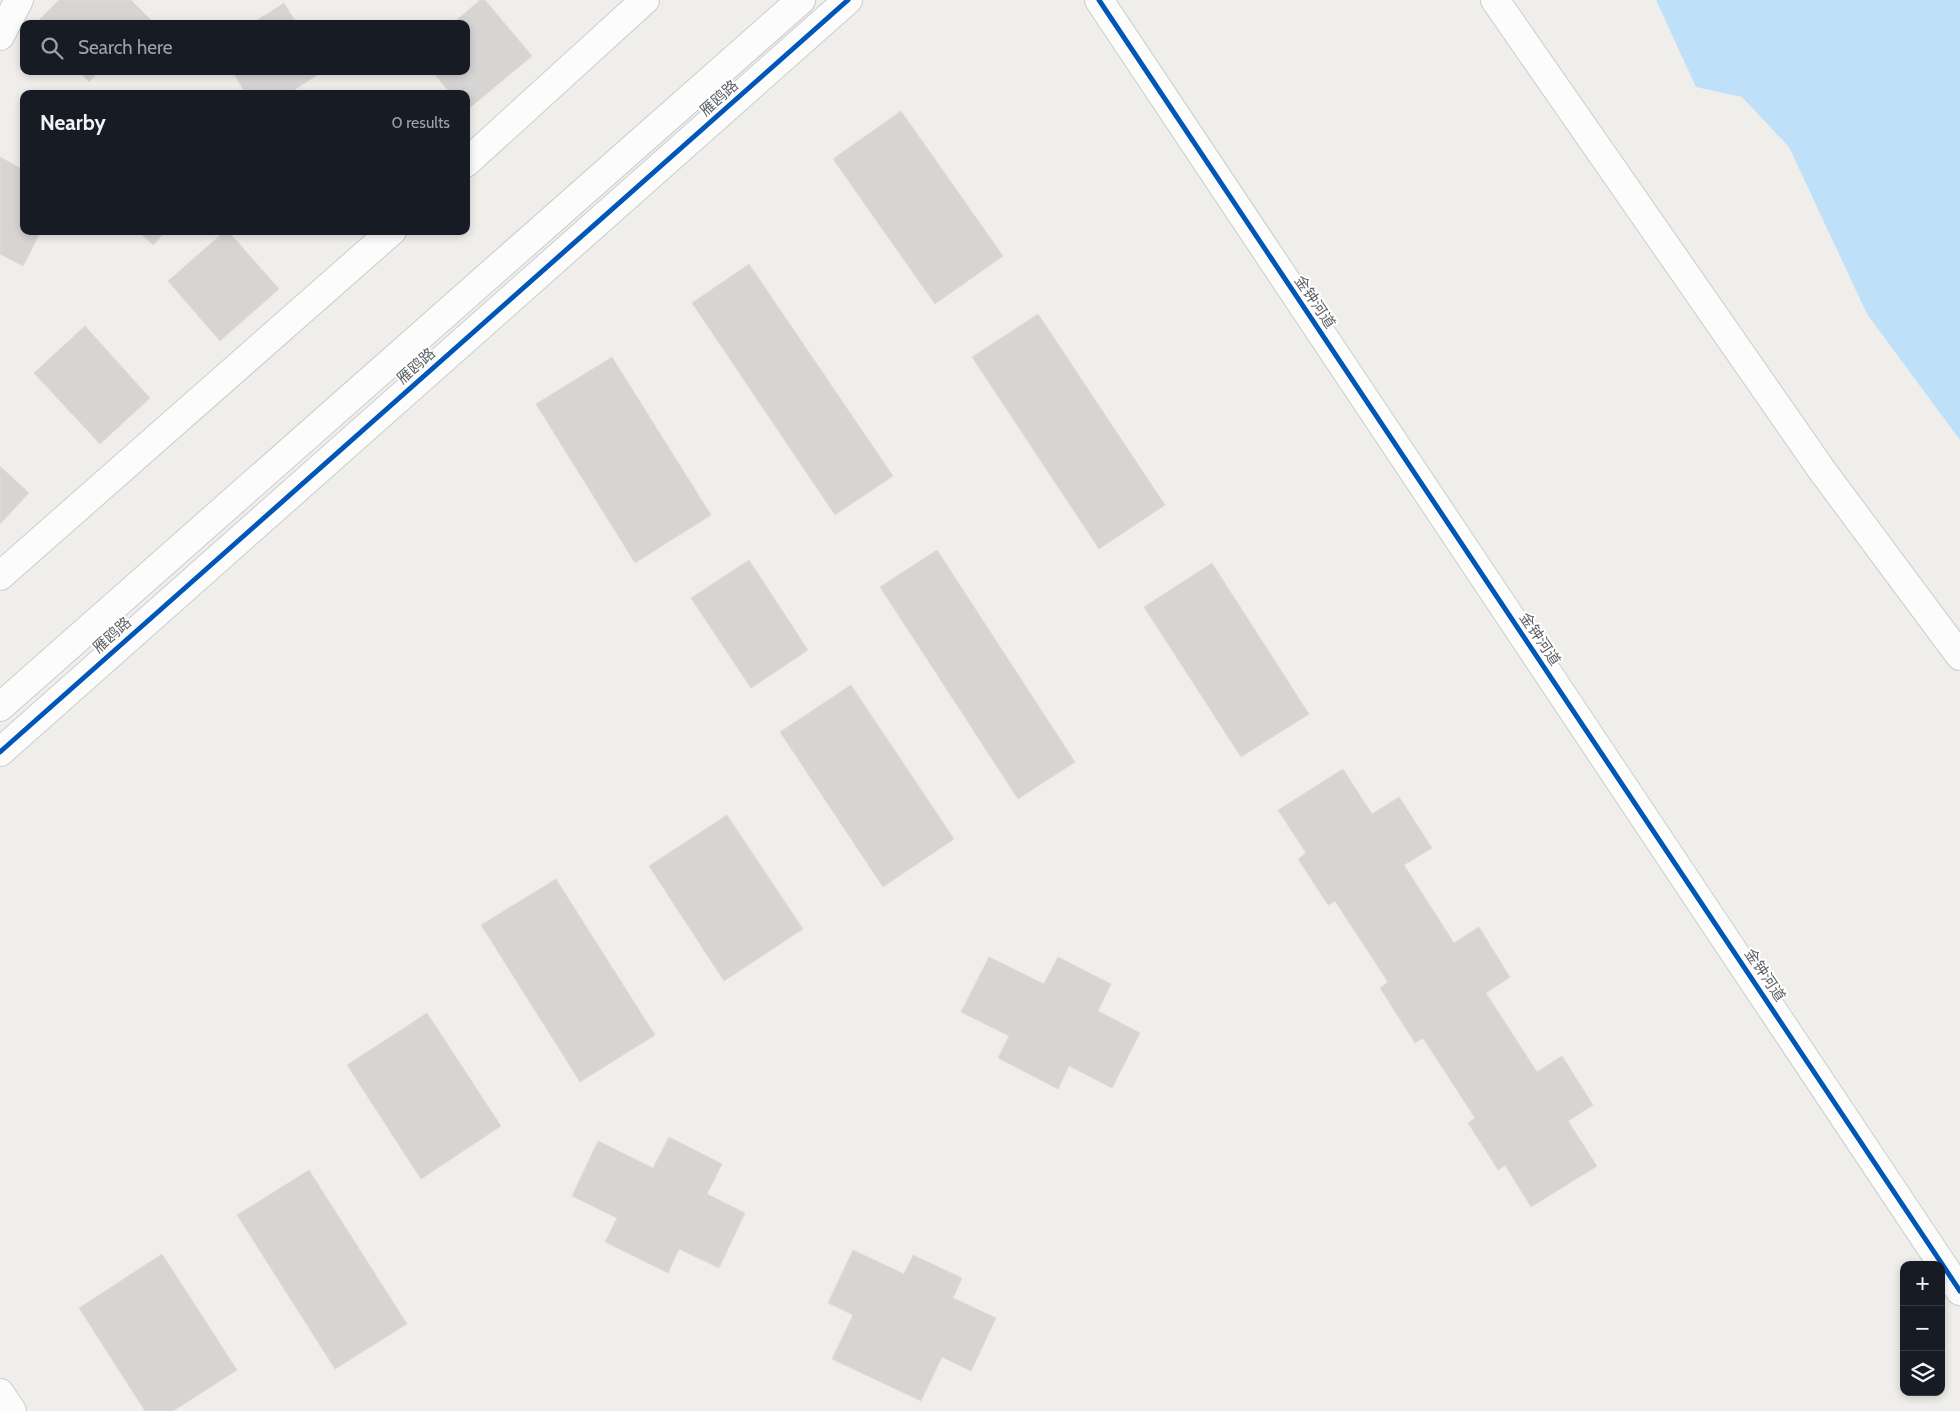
<!DOCTYPE html>
<html lang="en">
<head>
<meta charset="utf-8">
<style>
	:root { --surface:#171b24; --page:#20242c; --text:#f1f3f6; --muted:#9ea1a6; --line:#363941 }
	body { margin:0; font-family:Cabin,"Noto Sans SC",sans-serif; background:var(--page); color:var(--text) }
	.controls { position:absolute; right:15px; bottom:15px; display:grid; overflow:hidden; border-radius:10px; box-shadow:0 2px 8px #0003 }
	.controls button { width:45px; height:45px; display:grid; place-items:center; padding:0; border:0; border-bottom:1px solid var(--line); background:var(--surface); color:var(--text); font:25px sans-serif }
	.list { margin:0; padding:0; list-style:none }
	h2 { display:flex; justify-content:space-between; align-items:center; height:65px; margin:0; padding:0 20px; font-size:21px }
	h2 small { font-size:16px; font-weight:400; color:var(--muted) }
	.icon { flex:none; width:28px; height:28px; fill:none; stroke:currentColor; stroke-width:2; stroke-linecap:round; stroke-linejoin:round }
	.map { position:relative; flex:none; width:1960px; height:1411px; overflow:hidden }
	.search { position:absolute; background:var(--surface); box-shadow:0 2px 8px #0003; left:20px; top:20px; width:450px; height:55px; display:flex; align-items:center; gap:12px; box-sizing:border-box; padding:0 18px; border-radius:10px; color:var(--muted); font-size:19px }
	.panel { position:absolute; background:var(--surface); box-shadow:0 2px 8px #0003; left:20px; top:90px; width:450px; height:145px; border-radius:10px }
	.map>svg:first-child { display:block }
	.water { fill:#bfe0f9 }
	.building { fill:#d6d5d3; stroke:#deddd9 }
	.lines { fill:none; stroke-linecap:round; stroke-linejoin:round }
	.minor-casing { stroke:#cbcccc; stroke-width:30 }
	.minor { stroke:#fdfcfc; stroke-width:28 }
	.cycleway-casing { stroke:#fff; stroke-width:8 }
	.cycleway { stroke:#0057b8; stroke-width:5 }
	.labels { text-anchor:middle; stroke-width:4; stroke-linejoin:round; paint-order:stroke }
	.street-label { font-size:15px; fill:#5f6368; stroke:#fff }
</style>
</head>
<body>
<div class="map">
<svg width="1960" height="1411" viewBox="0 0 1960 1411">
	<rect width="100%" height="100%" fill="#efeeea"/>
	<path class="water" d="M1656,0H1960V440L1867,314L1789,147L1742,97L1696,87Z"/>
	<g class="building">
		<path d="M59,0H131L151,20L147,24H35Z"/>
		<path d="M480,0H485L532,56L466,111V94H451L432,71H466V24H452Z"/>
		<path d="M284,3L297,24H251Z"/>
		<path d="M79,71H99L89,82Z"/>
		<path d="M232,71H323L288,94H246Z"/>
		<path d="M901,111L1003,256L935,304L833,159Z"/>
		<path d="M0,157L24,170V231H41L23,266L0,254Z"/>
		<path d="M138,231H166L153,245Z"/>
		<path d="M225,231H228L279,289L220,341L168,281Z"/>
		<path d="M749,264L893,476L835,515L692,303Z"/>
		<path d="M1038,314L1165,505L1099,549L972,357Z"/>
		<path d="M85,326L150,398L100,444L34,373Z"/>
		<path d="M612,357L711,515L635,563L536,404Z"/>
		<path d="M0,466L29,493L0,524Z"/>
		<path d="M937,550L1075,762L1018,799L880,587Z"/>
		<path d="M749,560L808,650L751,688L691,598Z"/>
		<path d="M1212,563L1309,714L1241,757L1144,607Z"/>
		<path d="M851,685L954,839L883,887L780,732Z"/>
		<path d="M1343,769L1372,814L1399,797L1432,848L1404,865L1454,943L1479,927L1510,977L1486,993L1537,1072L1562,1056L1593,1105L1568,1121L1597,1166L1531,1207L1505,1165L1498,1170L1468,1123L1475,1118L1423,1038L1415,1043L1380,988L1388,982L1335,901L1328,905L1298,859L1306,853L1278,810Z"/>
		<path d="M727,815L803,929L724,981L649,866Z"/>
		<path d="M556,879L655,1035L580,1082L481,925Z"/>
		<path d="M989,957L1044,984L1058,957L1111,984L1098,1011L1140,1033L1112,1088L1069,1066L1058,1089L998,1058L1009,1036L961,1012Z"/>
		<path d="M427,1013L501,1126L421,1179L347,1065Z"/>
		<path d="M669,1137L722,1164L707,1194L745,1213L719,1268L679,1249L668,1273L605,1242L617,1218L572,1196L598,1141L653,1168Z"/>
		<path d="M309,1170L407,1324L335,1369L237,1215Z"/>
		<path d="M853,1250L904,1274L913,1255L962,1278L953,1298L996,1318L971,1371L942,1357L921,1401L832,1359L853,1315L828,1303Z"/>
		<path d="M162,1254L237,1370L173,1411H145L79,1308Z"/>
	</g>
	<g class="lines">
		<defs>
			<g id="minor">
				<path d="M1099,0L1960,1291"/>
				<path d="M1495,0L1821,469L1960,656"/>
				<path d="M0,36L19,0"/>
				<path d="M466,163L645,0"/>
				<path d="M0,576L392,231"/>
				<path d="M0,707L801,0"/>
				<path d="M0,752L848,0"/>
				<path d="M0,1393L12,1411"/>
			</g>
		</defs>
		<use href="#minor" class="minor-casing"/>
		<use href="#minor" class="minor"/>
		<defs>
			<g id="cycleway">
				<path d="M1099,0L1960,1291"/>
				<path d="M0,752L848,0"/>
			</g>
		</defs>
		<use href="#cycleway" class="cycleway-casing"/>
		<use href="#cycleway" class="cycleway"/>
	</g>
	<g class="labels">
		<g class="street-label">
			<text transform="translate(719 98) rotate(-42)" y="5">雁鸥路</text>
			<text transform="translate(1315 302) rotate(56)" y="5">金钟河道</text>
			<text transform="translate(416 366) rotate(-42)" y="5">雁鸥路</text>
			<text transform="translate(112 635) rotate(-42)" y="5">雁鸥路</text>
			<text transform="translate(1540 639) rotate(56)" y="5">金钟河道</text>
			<text transform="translate(1765 975) rotate(56)" y="5">金钟河道</text>
		</g>
	</g>
</svg>
<div class="controls">
<button>+</button>
<button>−</button>
<button><svg class="icon" aria-label="layers" viewBox="0 0 24 24"><path d="M12 4l9 5-9 5-9-5zM3 14l9 5 9-5"/></svg></button>
</div>
<div class="search"><svg class="icon" aria-label="search" viewBox="0 0 24 24"><circle cx="10" cy="10" r="6"/><path d="M15 15l6 6"/></svg>Search here</div>
<section class="panel">
<h2>Nearby<small>0 results</small></h2>
<ul class="list">
</ul>
</section>
</div>
</body>
</html>
